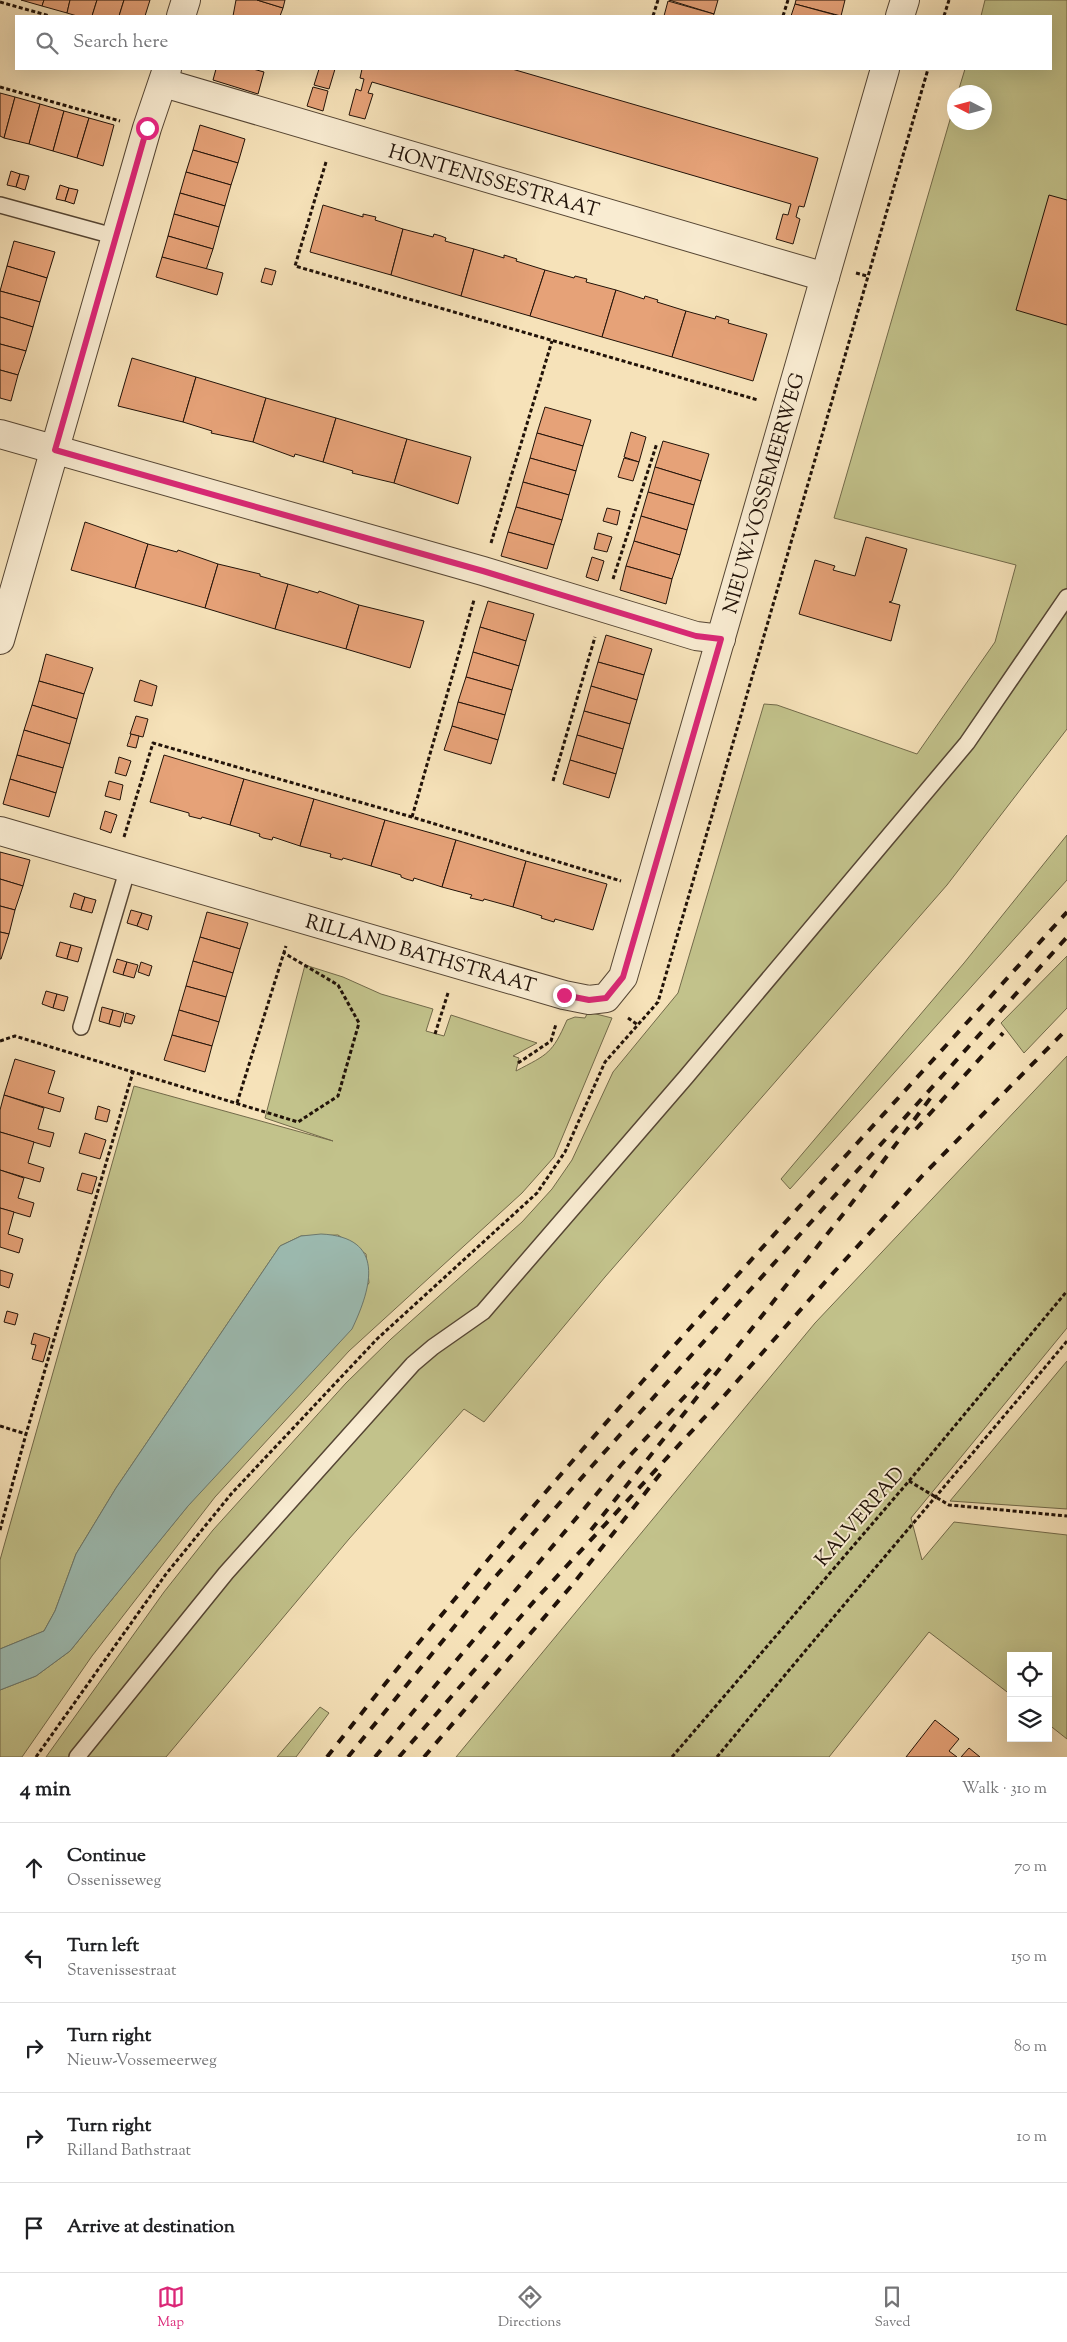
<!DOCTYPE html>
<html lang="en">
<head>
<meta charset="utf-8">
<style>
	:root { --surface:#fff; --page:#f6f6f6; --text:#202124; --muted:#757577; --line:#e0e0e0; --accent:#db2777 }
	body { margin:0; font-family:"Sorts Mill Goudy",serif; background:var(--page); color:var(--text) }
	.controls { position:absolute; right:15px; bottom:15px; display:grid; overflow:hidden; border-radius:0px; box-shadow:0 5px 20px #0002 }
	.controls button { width:45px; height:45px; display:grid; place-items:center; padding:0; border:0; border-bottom:1px solid var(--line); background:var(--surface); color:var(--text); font:25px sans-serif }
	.compass { position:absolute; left:947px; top:85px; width:45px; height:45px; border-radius:50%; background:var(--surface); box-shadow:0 5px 20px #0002; rotate:276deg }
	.stop { position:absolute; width:15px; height:15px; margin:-11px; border:4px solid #db2777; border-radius:50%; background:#fff }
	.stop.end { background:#db2777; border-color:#fff; box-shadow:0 1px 5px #0008 }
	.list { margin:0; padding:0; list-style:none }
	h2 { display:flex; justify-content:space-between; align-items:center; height:65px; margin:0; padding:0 20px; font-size:21px }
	h2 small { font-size:16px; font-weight:400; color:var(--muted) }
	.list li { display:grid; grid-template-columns:32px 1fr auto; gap:15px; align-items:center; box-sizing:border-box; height:90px; padding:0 20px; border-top:1px solid var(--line) }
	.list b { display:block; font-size:19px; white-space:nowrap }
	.list p { margin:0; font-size:16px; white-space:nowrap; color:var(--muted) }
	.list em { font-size:16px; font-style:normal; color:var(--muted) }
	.icon { flex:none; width:28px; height:28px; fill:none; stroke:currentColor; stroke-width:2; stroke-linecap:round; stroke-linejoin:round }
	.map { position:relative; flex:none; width:1067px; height:1757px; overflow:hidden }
	.search { position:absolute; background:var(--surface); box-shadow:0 5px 20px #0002; left:15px; right:15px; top:15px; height:55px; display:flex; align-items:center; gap:12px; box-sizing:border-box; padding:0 18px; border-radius:0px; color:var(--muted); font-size:19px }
	.sheet { height:515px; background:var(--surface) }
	nav { display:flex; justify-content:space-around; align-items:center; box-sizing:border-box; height:70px; border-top:1px solid var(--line); background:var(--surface); font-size:14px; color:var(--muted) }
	nav a { display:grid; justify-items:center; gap:2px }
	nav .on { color:var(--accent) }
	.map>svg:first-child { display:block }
	.green { fill:#c2c28b; stroke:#726a4a }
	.water { fill:#9dbdb4; stroke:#6b796f }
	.building { fill:#e6a278; stroke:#211208 }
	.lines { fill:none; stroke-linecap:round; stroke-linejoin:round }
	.service-casing { stroke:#564634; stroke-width:18 }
	.minor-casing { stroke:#564634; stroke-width:30 }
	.path { stroke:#211208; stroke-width:3; stroke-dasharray:4 2.5; stroke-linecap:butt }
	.service { stroke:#f9ecd2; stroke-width:15 }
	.minor { stroke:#f9ecd2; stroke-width:28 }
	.rail { stroke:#211208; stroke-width:4; stroke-dasharray:9 9; stroke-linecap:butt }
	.route { stroke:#db2777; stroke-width:6 }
	.labels { text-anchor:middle; stroke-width:4; stroke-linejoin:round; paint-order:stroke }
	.street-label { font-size:20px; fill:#211208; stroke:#f9ecd2 }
</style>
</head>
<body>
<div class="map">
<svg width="1067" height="1757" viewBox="0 0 1067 1757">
	<rect width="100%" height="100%" fill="#f6e2b9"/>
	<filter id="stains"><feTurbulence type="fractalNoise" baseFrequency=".004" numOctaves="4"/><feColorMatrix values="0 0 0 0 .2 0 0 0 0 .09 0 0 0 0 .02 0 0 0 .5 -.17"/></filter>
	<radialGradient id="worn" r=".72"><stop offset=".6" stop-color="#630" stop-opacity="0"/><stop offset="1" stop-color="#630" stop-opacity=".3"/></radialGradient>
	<g class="green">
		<path d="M985,0H1067V729L947,885L605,1277L484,1422L464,1409L349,1539L166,1757H46L164,1592L213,1530L346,1383L391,1339L522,1222L552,1189L572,1160L613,1072L678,993L764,704L777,705L917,754L995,642L1016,565L834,518L954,106V122H984V92H958L965,69H1051V16H981Z"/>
		<path d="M1067,835V880L790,1189L781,1179L964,963Z"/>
		<path d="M1067,956V1008L1024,1053L1001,1023Z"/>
		<path d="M305,965L343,977L381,994L433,1009L426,1031L444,1036L451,1015L537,1043L513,1056L519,1058L516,1071C548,1054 552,1054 567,1020L575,1017L585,1018L588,1012L612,1018L554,1157L522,1193L349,1351L215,1497L92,1656L22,1757H0V1690L36,1676L70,1651L369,1283L366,1254L338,1235L301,1236L280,1246L116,1488L76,1554L55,1611L44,1631L0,1649V1560L134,1086L333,1141L265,1118Z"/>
		<path d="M1067,1056V1328L911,1518L922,1560L954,1522L1067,1535V1739L1048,1724V1656H1011V1695L929,1632L829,1757H456L815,1323Z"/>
		<path d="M1067,1361V1509L950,1501Z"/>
		<path d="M320,1707L329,1713L296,1757H277Z"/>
	</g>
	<path class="water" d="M321,1234C386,1237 372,1287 352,1329L188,1506L70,1651L36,1676L0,1690V1649L44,1631L55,1611L76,1554L116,1488L280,1246L301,1236Z"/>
	<g class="building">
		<path d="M21,0H44L42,6Z"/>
		<path d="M44,0H70L67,13L42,6Z"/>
		<path d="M70,0H97L92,16H77L67,13Z"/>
		<path d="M97,0H124L119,16H92Z"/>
		<path d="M124,0H150L145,16H119Z"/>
		<path d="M236,0H257L283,8L280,16H233Z"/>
		<path d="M257,0H285L283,8Z"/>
		<path d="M669,0H718L714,14Z"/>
		<path d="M796,0H845L841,16L795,4Z"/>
		<path d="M668,1L714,14L713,16H664Z"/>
		<path d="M795,4L839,16H791Z"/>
		<path d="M216,69H253L264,72L258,94L213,80Z"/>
		<path d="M319,69H335L329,89L314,85Z"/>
		<path d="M362,69H512L818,158L804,207L799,206L796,217L800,219L793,244L776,239L783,214L788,215L791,204L372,82L368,93L373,94L365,119L349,115L356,89L361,91L364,79L360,78Z"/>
		<path d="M313,87L328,91L323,111L307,106Z"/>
		<path d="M0,93L15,97L4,138L0,136Z"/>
		<path d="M15,97L40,104L29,144L4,138Z"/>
		<path d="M40,104L64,111L53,151L29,144Z"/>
		<path d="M64,111L89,118L77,158L53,151Z"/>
		<path d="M89,118L114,125L103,166L77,158Z"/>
		<path d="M200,125L245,139L238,163L193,150Z"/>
		<path d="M193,150L238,163L231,185L186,172Z"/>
		<path d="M11,171L20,174L16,187L7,185Z"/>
		<path d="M186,172L231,185L225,206L180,193Z"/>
		<path d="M20,174L29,176L25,190L16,187Z"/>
		<path d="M60,185L69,188L65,201L56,199Z"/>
		<path d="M69,188L78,190L74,204L65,201Z"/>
		<path d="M180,193L225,206L219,227L174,214Z"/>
		<path d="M1049,195L1067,200V325L1016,310Z"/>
		<path d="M323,205L363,217V214L376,217L375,220L403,229L391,275L310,252Z"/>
		<path d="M174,214L219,227L213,249L168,236Z"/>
		<path d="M403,229L433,237L434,234L441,236L446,238L445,241L474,249L461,296L391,275Z"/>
		<path d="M168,236L213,249L206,270L162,257Z"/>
		<path d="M14,241L55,252L47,278L7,266Z"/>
		<path d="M474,249L504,258V255L517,259L516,261L545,270L530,316L461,296Z"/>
		<path d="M162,257L223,273L217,295L156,277Z"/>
		<path d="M7,266L47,278L40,302L0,291Z"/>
		<path d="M265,268L276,271L272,285L261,282Z"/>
		<path d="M545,270L574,278L575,276L587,279L586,282L616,290L602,337L530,316Z"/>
		<path d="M616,290L644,299L645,296L658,300L657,302L686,311L672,357L602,337Z"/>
		<path d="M0,291L40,302L33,327L0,317Z"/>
		<path d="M686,311L715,319L716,316L729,320L728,323L767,334L753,381L672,357Z"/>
		<path d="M0,317L33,327L26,351L0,344Z"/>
		<path d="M0,344L26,351L18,375L0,370Z"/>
		<path d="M132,358L196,377L183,422L118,406Z"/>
		<path d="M0,370L18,375L11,401L0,398Z"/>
		<path d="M196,377L266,398L253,442L211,433L212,431L183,422Z"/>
		<path d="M266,398L336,418L323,462L295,454L294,457L253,442Z"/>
		<path d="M545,407L591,420L583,446L537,433Z"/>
		<path d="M336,418L407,439L394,483L352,473L353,471L323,462Z"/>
		<path d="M631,432L646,437L639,462L624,457Z"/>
		<path d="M537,433L583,446L576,471L530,458Z"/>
		<path d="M407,439L471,457L458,504L394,483Z"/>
		<path d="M663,441L709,454L701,481L655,467Z"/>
		<path d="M530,458L576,471L569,495L523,482Z"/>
		<path d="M624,458L639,462L633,481L618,477Z"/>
		<path d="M655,467L701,481L694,505L648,492Z"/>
		<path d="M523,482L569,495L562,520L516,507Z"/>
		<path d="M648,492L694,505L687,530L641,516Z"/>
		<path d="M516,507L562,520L554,545L508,532Z"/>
		<path d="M607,508L620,511L617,525L603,521Z"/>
		<path d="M641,516L687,530L680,555L634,541Z"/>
		<path d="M85,522L148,544L135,588L71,570Z"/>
		<path d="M508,532L554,545L547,569L501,556Z"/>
		<path d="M598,533L612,537L607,552L594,549Z"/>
		<path d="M866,537L907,549L892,601L889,602L900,605L891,641L799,614L815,560L835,566L833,570L855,576Z"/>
		<path d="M634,541L680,555L672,579L626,566Z"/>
		<path d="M148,544L177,552L178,550L218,564L205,608L135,588Z"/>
		<path d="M592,557L604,561L598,581L586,577Z"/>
		<path d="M218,564L260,574V576L288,584L275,629L205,608Z"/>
		<path d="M626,566L672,579L666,604L620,590Z"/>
		<path d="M288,584L318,593L319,591L359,605L346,649L275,629Z"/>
		<path d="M488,601L534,614L526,641L480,627Z"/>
		<path d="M359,605L424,621L410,668L346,649Z"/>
		<path d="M480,627L526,641L519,666L473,652Z"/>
		<path d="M606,635L652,649L644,675L598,662Z"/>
		<path d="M473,652L519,666L512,690L466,677Z"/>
		<path d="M46,654L93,668L84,694L39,681Z"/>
		<path d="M598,662L644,675L637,700L591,686Z"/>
		<path d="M466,677L512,690L505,715L458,702Z"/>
		<path d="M140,680L157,686L152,706L134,701Z"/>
		<path d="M39,681L84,694L77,719L32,705Z"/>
		<path d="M591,686L637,700L630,724L584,711Z"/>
		<path d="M458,702L505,715L498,740L452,726Z"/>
		<path d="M32,705L77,719L70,744L24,730Z"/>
		<path d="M584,711L630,724L623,749L577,735Z"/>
		<path d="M136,716L148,719L143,737L130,734Z"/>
		<path d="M452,726L498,740L491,764L444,750Z"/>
		<path d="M24,730L70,744L63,768L17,755Z"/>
		<path d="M131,734L139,736L136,748L127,746Z"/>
		<path d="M577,735L623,749L616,774L570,760Z"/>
		<path d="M17,755L63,768L56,793L10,779Z"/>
		<path d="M164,755L244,779L230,825L202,817L201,819L189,816V813L150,802Z"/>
		<path d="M119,757L131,761L126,776L115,773Z"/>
		<path d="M570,760L616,774L609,798L563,784Z"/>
		<path d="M10,779L56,793L49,817L3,804Z"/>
		<path d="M244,779L314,799L300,846L273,837L272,840L263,838L259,836L260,834L230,825Z"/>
		<path d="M109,781L123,785L120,800L105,796Z"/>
		<path d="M314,799L385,820L371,866L343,858L342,860L330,857L331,854L300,846Z"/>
		<path d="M105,811L117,815L111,833L100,829Z"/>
		<path d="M385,820L456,840L442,887L414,878L413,881L406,879L401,877V875L371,866Z"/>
		<path d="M456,840L526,861L513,907L484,899L483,901L475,899L470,898L472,895L442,887Z"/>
		<path d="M0,852L30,860L23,886L0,879Z"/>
		<path d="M526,861L607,884L593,930L555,919L554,922L541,918L542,916L513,907Z"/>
		<path d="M0,879L23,886L15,910L0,906Z"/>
		<path d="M74,893L85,897L81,910L70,907Z"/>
		<path d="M85,897L96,900L92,913L81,910Z"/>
		<path d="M0,906L15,910L9,934L0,932Z"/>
		<path d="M131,910L142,913L137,926L127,923Z"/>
		<path d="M207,912L248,923L240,949L200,937Z"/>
		<path d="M142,913L152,916L148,930L137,926Z"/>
		<path d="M0,932L9,934L1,959H0Z"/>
		<path d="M200,937L240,949L233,973L193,961Z"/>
		<path d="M60,942L71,945L67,959L56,956Z"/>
		<path d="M71,945L82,948L78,962L67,959Z"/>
		<path d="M117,959L127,962L123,975L113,972Z"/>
		<path d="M193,961L233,973L226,997L186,986Z"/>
		<path d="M127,962L138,965L134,978L123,975Z"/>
		<path d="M141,962L152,966L149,976L138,972Z"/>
		<path d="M186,986L226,997L219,1022L179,1010Z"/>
		<path d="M46,991L57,994L53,1008L42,1004Z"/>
		<path d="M57,994L68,997L64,1011L53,1008Z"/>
		<path d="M102,1007L113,1010L109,1024L99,1021Z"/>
		<path d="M113,1010L124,1013L120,1027L109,1024Z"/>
		<path d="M179,1010L219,1022L212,1046L172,1035Z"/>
		<path d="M126,1013L135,1016L132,1024L124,1022Z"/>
		<path d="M172,1035L212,1046L205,1072L164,1060Z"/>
		<path d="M15,1059L55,1071L48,1093L64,1098L60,1112L4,1095Z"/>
		<path d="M4,1095L44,1108L38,1129L54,1133L50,1147L0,1132V1110Z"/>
		<path d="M98,1106L110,1110L107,1122L95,1119Z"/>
		<path d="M0,1132L34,1142L28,1163L44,1168L40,1182L0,1170Z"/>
		<path d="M85,1133L106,1140L100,1159L79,1153Z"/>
		<path d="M0,1170L24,1178L18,1198L34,1203L30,1217L0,1208Z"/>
		<path d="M82,1173L97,1177L92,1194L77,1190Z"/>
		<path d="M0,1208L14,1212L8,1234L23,1239L19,1253L0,1247Z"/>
		<path d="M0,1270L13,1274L9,1288L0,1285Z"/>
		<path d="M7,1311L18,1314L15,1325L4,1322Z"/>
		<path d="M34,1333L50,1338L43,1362L32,1359L36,1345L31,1344Z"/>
		<path d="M935,1720L959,1739L949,1751L957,1757H906Z"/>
		<path d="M969,1748L980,1757H961Z"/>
	</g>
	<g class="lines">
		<defs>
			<g id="service">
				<path d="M0,205L117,237"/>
				<path d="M81,1027L128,868"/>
				<path d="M77,1757L226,1573L413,1364L433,1347L483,1312L686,1077L967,743L1067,597"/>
			</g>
			<g id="minor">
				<path d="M181,16L186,0"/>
				<path d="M900,16L905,0"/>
				<path d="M164,83L825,277"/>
				<path d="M0,434L483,571L696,636L721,639"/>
				<path d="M0,640L147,128L167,69"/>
				<path d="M0,831L564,995L589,1000L606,998L623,977L885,69"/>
			</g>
		</defs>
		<use href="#service" class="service-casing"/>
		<use href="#minor" class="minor-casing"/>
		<g class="path">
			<path d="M0,2L50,16"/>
			<path d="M653,16L658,0"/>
			<path d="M783,16L788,0"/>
			<path d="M944,16L949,0"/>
			<path d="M0,87L120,121"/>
			<path d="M326,162L295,266L758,400"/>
			<path d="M856,273L867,276"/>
			<path d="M491,543L552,341"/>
			<path d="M613,579L657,443"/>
			<path d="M553,781L595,637"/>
			<path d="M412,817L474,600"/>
			<path d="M124,837L153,743L412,817L621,881"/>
			<path d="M628,1018L638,1025"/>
			<path d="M435,1034L448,993"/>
			<path d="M0,1041L15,1036L133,1072"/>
			<path d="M518,1063L551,1041L556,1024"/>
			<path d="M237,1103L286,946"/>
			<path d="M0,1426L26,1434"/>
			<path d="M909,1481L949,1505L1067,1516"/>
			<path d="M0,1530L26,1434L133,1072L298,1122L338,1096L359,1023L338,985L284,953"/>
			<path d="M36,1757L166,1574L232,1493L377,1339L537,1193L565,1152L605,1062L658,1002L928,69"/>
			<path d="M672,1757L909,1481L1067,1291"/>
			<path d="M717,1757C832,1617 951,1480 1067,1341"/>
		</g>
		<use href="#service" class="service"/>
		<use href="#minor" class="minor"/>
		<g class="rail">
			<path d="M916,1129L1003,1033"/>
			<path d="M591,1530L848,1208L932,1096"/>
			<path d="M327,1757C558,1462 817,1190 1067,912"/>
			<path d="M348,1757L489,1584L592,1466L1067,937"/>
			<path d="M375,1757L621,1465L715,1364"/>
			<path d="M399,1757L536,1599L716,1405L834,1272L923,1175L1067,1029"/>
			<path d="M424,1757L573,1584L661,1473"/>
		</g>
	</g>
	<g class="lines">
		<path class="route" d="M147,128L55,450L483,571L696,636L721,639L623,977L606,998L589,1000L564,995"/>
	</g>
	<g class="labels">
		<g class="street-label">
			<text transform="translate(494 180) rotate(16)" y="7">HONTENISSESTRAAT</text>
			<text transform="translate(763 493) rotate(-74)" y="7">NIEUW-VOSSEMEERWEG</text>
			<text transform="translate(421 953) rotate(16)" y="7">RILLAND BATHSTRAAT</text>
			<text transform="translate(859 1516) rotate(-49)" y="7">KALVERPAD</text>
		</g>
	</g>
	<rect width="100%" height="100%" filter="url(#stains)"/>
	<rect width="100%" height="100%" fill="url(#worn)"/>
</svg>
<div class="controls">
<button><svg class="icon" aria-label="locate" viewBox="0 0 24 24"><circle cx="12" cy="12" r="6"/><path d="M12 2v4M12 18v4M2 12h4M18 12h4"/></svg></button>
<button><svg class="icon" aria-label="layers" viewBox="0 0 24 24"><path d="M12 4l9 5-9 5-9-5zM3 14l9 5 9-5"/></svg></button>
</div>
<svg class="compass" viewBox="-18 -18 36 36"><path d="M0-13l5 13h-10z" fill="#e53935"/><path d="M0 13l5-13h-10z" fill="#757577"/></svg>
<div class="stop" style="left:147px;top:128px"></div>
<div class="stop end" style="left:564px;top:995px"></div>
<div class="search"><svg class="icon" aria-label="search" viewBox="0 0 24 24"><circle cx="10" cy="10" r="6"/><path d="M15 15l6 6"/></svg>Search here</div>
</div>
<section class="sheet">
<h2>4 min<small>Walk · 310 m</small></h2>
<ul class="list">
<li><svg class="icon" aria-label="ahead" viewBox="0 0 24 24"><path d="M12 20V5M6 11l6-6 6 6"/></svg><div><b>Continue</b><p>Ossenisseweg</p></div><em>70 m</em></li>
<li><svg class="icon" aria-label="left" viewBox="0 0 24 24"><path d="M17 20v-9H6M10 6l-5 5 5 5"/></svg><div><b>Turn left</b><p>Stavenissestraat</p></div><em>150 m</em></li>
<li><svg class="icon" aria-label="right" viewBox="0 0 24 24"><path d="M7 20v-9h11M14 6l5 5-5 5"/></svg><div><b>Turn right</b><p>Nieuw-Vossemeerweg</p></div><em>80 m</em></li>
<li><svg class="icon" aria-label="right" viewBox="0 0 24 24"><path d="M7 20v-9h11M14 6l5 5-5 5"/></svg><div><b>Turn right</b><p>Rilland Bathstraat</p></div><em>10 m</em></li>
<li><svg class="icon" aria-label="arrive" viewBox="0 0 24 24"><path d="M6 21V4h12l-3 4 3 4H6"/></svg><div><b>Arrive at destination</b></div></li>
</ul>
</section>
<nav>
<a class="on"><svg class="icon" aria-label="map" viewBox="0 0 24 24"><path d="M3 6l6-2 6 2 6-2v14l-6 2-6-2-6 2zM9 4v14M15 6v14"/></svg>Map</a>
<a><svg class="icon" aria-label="directions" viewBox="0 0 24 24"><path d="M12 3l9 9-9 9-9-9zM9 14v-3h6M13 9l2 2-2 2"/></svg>Directions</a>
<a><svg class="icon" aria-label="saved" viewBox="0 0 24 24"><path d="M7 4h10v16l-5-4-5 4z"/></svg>Saved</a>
</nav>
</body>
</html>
